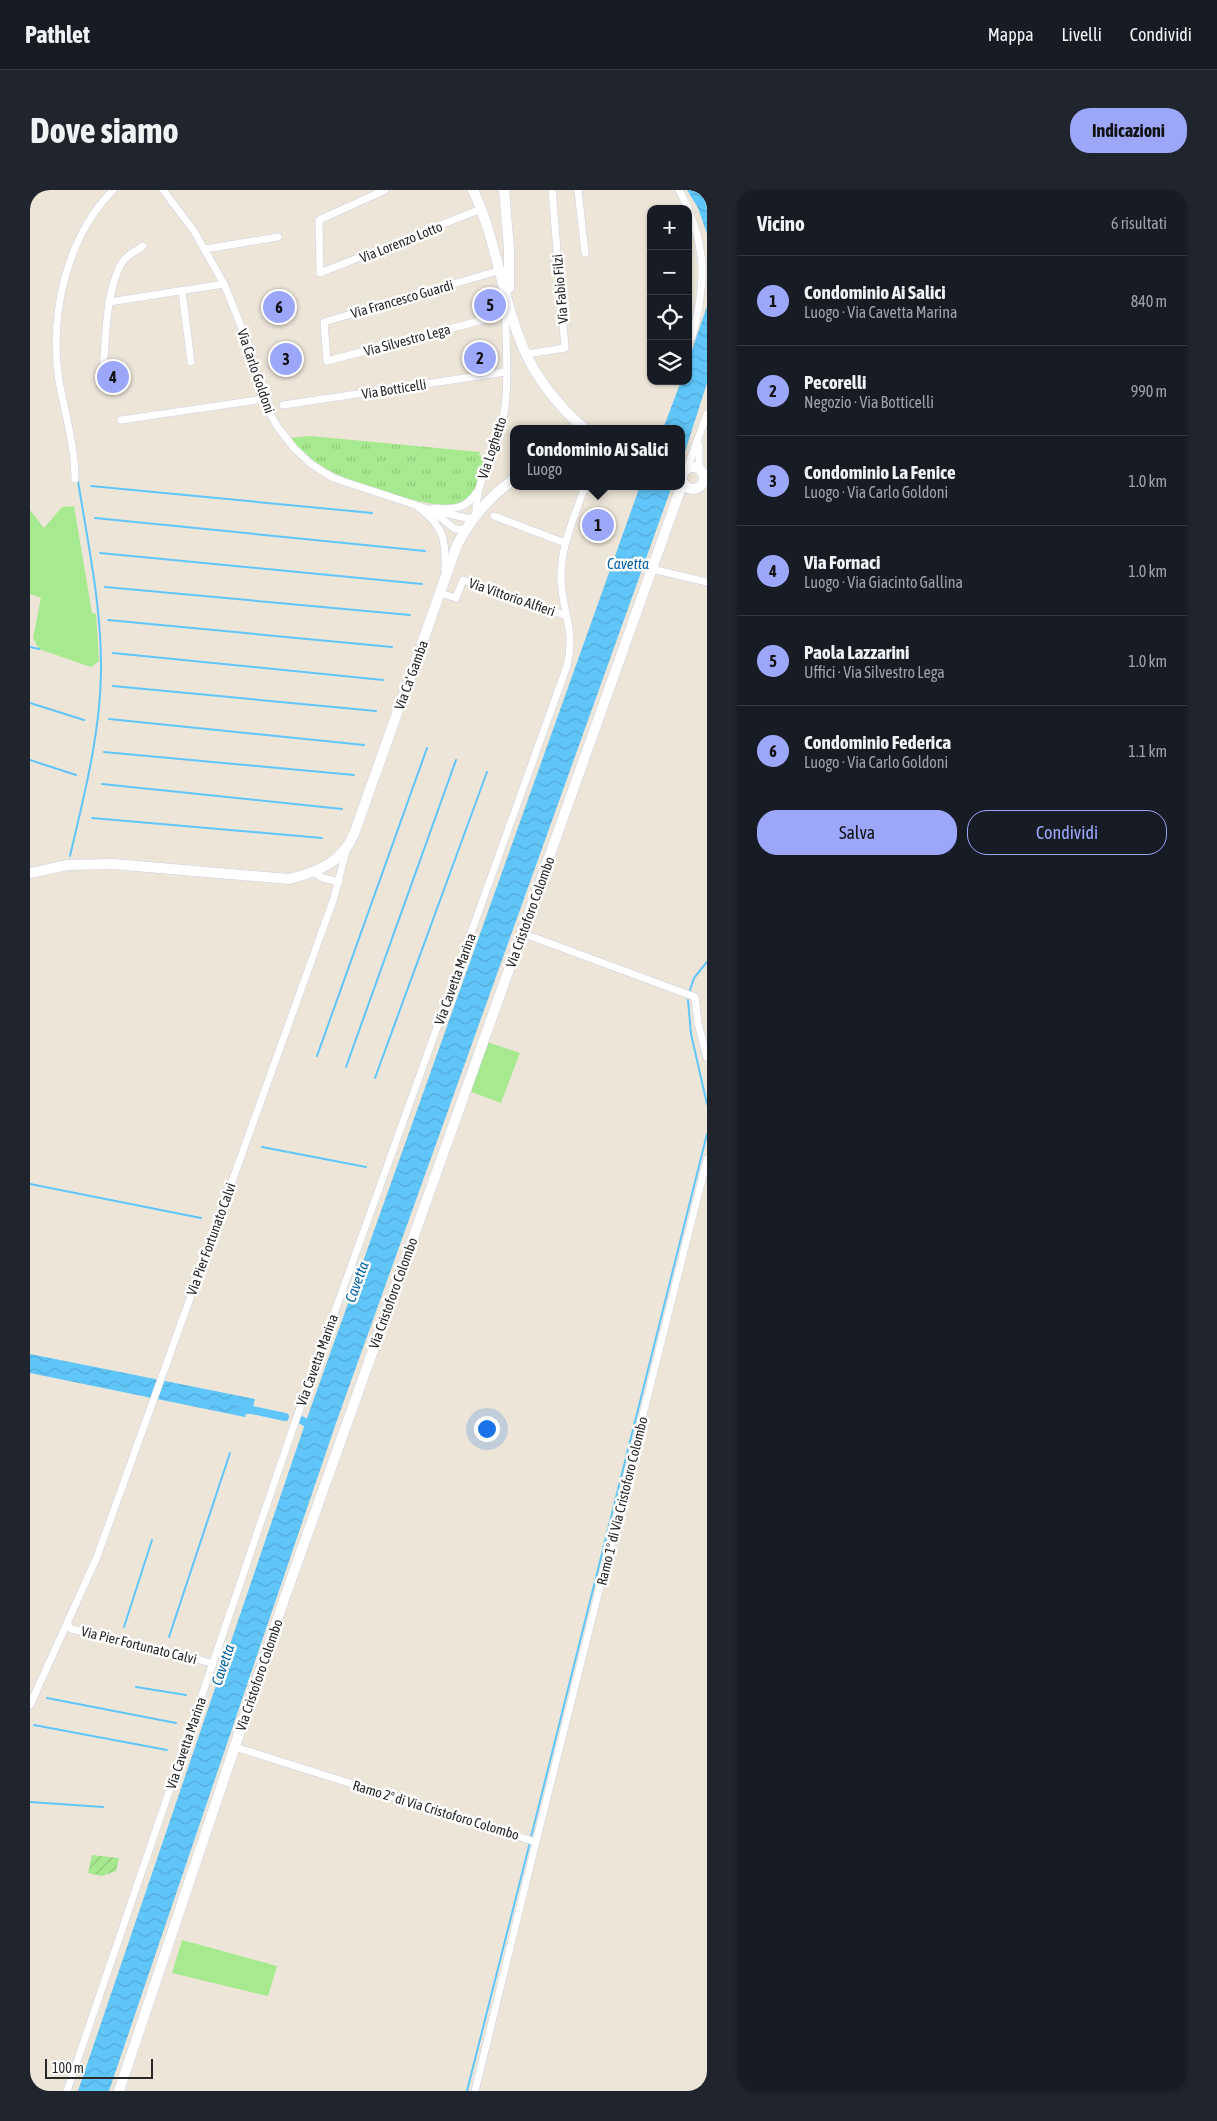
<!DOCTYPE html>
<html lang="it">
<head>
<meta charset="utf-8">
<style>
	:root { --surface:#171b24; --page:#20242c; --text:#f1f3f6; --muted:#9ea1a6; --line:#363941; --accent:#9ca7fa }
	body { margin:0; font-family:"Asap Condensed",sans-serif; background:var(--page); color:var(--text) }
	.controls { position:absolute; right:15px; top:15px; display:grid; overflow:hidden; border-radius:10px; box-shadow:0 1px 4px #0004 }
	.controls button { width:45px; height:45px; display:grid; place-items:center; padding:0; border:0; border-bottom:1px solid var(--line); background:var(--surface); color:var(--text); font:25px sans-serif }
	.scale { position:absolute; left:15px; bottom:12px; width:108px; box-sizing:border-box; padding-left:5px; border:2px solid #282828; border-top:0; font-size:14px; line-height:18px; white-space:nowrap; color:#282828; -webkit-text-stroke:4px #fff; paint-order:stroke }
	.you { position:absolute; left:456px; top:1238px; width:18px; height:18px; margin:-12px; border:4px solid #fff; border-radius:50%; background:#1a73e8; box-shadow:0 0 0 8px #1a73e833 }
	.badge { display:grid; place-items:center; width:32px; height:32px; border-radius:50%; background:var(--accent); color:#111; font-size:16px; font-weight:700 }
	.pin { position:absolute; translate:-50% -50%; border:2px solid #fff; box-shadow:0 1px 5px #0006 }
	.popup { position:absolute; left:480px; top:235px; width:175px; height:65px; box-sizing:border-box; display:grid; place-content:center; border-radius:10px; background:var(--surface); filter:drop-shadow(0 1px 4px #0005); font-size:16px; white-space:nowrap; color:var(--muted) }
	.popup b { font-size:19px; color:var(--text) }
	.popup::after { content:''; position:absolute; left:50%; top:100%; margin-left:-10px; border:10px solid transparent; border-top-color:var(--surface) }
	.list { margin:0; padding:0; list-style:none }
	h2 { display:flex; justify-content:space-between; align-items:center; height:65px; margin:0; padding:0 20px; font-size:21px }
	h2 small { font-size:16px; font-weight:400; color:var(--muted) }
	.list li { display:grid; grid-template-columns:32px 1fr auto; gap:15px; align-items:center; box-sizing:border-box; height:90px; padding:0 20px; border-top:1px solid var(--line) }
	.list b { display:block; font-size:19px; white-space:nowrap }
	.list p { margin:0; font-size:16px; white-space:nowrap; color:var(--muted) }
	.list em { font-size:16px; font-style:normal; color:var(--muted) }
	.actions { display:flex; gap:10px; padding:15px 20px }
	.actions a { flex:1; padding:11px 0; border:1px solid var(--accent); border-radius:20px; text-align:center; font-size:18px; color:var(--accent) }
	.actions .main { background:var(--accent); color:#111 }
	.icon { flex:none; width:28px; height:28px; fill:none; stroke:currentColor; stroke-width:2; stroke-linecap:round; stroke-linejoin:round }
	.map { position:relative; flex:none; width:677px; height:1901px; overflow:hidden; border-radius:20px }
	header { display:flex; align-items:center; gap:30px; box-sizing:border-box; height:70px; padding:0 25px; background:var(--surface); border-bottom:1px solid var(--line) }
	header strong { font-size:24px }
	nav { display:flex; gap:28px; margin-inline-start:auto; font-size:18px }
	.intro { display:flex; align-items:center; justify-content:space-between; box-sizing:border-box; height:120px; padding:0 30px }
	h1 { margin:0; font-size:35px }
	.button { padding:12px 22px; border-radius:20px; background:var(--accent); color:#111; font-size:18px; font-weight:700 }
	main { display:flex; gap:30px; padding:0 30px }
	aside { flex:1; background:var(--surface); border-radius:20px; box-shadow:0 1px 4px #0004 }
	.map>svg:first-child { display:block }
	.grass { fill:#a7e98f }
	.park { fill:url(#park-tufts) }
	.garden { fill:url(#garden-furrows) }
	.water { fill:url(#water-waves) }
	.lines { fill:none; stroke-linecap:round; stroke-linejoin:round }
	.stream { stroke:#60c6fa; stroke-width:2 }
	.canal { stroke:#60c6fa; stroke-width:8 }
	.street-casing { stroke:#cdd0e3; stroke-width:8 }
	.secondary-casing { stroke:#cdd0e3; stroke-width:11 }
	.street { stroke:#fff; stroke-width:7 }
	.secondary { stroke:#fff; stroke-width:10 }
	.labels { text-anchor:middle; stroke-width:5; stroke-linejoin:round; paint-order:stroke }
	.street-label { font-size:14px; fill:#282828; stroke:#fff }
	.water-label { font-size:15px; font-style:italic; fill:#0161a4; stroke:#fff }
</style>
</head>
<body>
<header>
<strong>Pathlet</strong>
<nav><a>Mappa</a><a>Livelli</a><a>Condividi</a></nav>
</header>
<div class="intro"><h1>Dove siamo</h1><a class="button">Indicazioni</a></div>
<main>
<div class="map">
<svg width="677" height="1901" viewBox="0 0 677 1901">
	<defs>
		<pattern id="park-tufts" width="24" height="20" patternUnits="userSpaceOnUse" patternTransform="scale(1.25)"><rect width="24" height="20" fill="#a7e98f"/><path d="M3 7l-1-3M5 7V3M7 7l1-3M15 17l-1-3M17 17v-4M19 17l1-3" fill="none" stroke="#90c87b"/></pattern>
		<pattern id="garden-furrows" width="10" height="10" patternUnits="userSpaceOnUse" patternTransform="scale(1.25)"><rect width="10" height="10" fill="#a7e98f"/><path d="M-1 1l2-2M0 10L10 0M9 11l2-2" fill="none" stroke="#90c87b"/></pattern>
		<pattern id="water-waves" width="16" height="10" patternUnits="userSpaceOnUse" patternTransform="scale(1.25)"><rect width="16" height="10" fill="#60c6fa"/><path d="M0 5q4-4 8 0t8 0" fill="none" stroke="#53aad6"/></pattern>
	</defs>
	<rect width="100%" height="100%" fill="#ece5d8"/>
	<g class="grass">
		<path d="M44,316L62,423L66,424L69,471L61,477L9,459L3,448L11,408L0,404V320L14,338L32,317Z"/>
		<path d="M457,852L490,863L471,913L439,901Z"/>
		<path d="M152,1750L247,1776L238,1806L142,1783Z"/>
	</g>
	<path class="park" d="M280,246L450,262L449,265L456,267C452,280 449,300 439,309C418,329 318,292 295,278C282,270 270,260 260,248Z"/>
	<path class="garden" d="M62,1665L89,1668L86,1681L72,1686L58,1683Z"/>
	<g class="water">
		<path d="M657,0H677V44L668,18Z"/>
		<path d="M677,116V193L652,271V239H633L651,191H658V172Z"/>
		<path d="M610,296H642L306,1233L79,1901H48L276,1231Z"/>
		<path d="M0,1164L225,1209L221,1224H216L215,1227L0,1183Z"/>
	</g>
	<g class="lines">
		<g class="stream">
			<path d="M61,296L342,323"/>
			<path d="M65,328L395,361"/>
			<path d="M70,363L392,394"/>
			<path d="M75,397L380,425"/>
			<path d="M78,430L362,457"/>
			<path d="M0,457L9,459"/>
			<path d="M83,463L353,490"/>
			<path d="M83,496L346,521"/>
			<path d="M0,513L54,530"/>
			<path d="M79,529L334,555"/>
			<path d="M74,562L324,585"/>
			<path d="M0,570L46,585"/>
			<path d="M72,594L312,619"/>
			<path d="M62,628L292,648"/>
			<path d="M40,666C54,606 70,545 71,483C72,418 58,354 48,291"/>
			<path d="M660,800L664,788L677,772"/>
			<path d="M658,810L661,844L677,914"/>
			<path d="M287,866L397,558"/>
			<path d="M316,877L426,570"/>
			<path d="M345,888L457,582"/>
			<path d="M232,957L336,977"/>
			<path d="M0,994L171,1028"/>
			<path d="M94,1437L122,1350"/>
			<path d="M139,1447L200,1263"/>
			<path d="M106,1497L156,1505"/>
			<path d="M17,1508L146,1533"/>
			<path d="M4,1535L137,1560"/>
			<path d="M0,1612L73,1617"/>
			<path d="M501,1647L677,944"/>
			<path d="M437,1901L500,1652"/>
		</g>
		<g class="canal">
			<path d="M213,1218L255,1227"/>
			<path d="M271,1230L284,1237"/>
		</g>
		<defs>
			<g id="street">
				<path d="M133,0L164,41L194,94L219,156L237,218L247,236L264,258L281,274L303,288L401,320L441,329"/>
				<path d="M355,0L289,30L290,83L451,19"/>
				<path d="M548,0L555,63"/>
				<path d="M649,0C677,52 677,91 662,147"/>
				<path d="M175,59L248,47"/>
				<path d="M471,80L294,132L297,171L476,124"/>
				<path d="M152,101L161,172"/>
				<path d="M79,112L194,94"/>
				<path d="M496,164L535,158L522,0"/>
				<path d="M73,185C75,155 76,93 94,70C99,64 107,60 113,56"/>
				<path d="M253,215L476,182"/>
				<path d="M91,230L234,209"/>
				<path d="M669,255V279"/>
				<path d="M657,279L677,224"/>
				<path d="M45,289C45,257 35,223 29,191C19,126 36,48 83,0"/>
				<path d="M389,318C414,336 416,351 415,380"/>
				<path d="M404,318C423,320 436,319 447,302"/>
				<path d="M403,322L425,339H435"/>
				<path d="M446,324C445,291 466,261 473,229C480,194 475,157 476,122"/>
				<path d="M464,326L535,353"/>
				<path d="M622,379L677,392"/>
				<path d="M410,403L426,408L433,390L537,426"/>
				<path d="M284,683L293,688L309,692"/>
				<path d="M492,743L665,807L668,833L677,868"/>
				<path d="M38,1434L41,1439L161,1467L183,1474"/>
				<path d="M0,1515L67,1367L304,708L316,661"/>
				<path d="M205,1557L506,1652L445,1901"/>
				<path d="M506,1652L677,969"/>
				<path d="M37,1901L263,1238L537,476C546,440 532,422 531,389C530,357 545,326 555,296"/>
			</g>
			<g id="secondary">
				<path d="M443,0C468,53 472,112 496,164C509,192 532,220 555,239"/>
				<path d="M474,0L479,59V98"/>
				<circle cx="663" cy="288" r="11"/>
				<path d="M0,683L37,675L83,674L259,689C287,682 312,673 324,644L427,355C441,328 459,307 484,289"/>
				<path d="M89,1901L256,1404L653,292"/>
			</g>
		</defs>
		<use href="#street" class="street-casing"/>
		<use href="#secondary" class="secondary-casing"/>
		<use href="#street" class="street"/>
		<use href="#secondary" class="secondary"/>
	</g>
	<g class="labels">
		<g class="street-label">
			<text transform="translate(371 52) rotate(-22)" y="5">Via Lorenzo Lotto</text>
			<text transform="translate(530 99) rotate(-95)" y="5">Via Fabio Filzi</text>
			<text transform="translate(372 109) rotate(-16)" y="5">Via Francesco Guardi</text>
			<text transform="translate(377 150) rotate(-15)" y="5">Via Silvestro Lega</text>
			<text transform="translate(226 181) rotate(71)" y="5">Via Carlo Goldoni</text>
			<text transform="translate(364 199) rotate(-9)" y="5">Via Botticelli</text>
			<text transform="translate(462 258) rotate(-72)" y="5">Via Loghetto</text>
			<text transform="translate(482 407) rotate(19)" y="5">Via Vittorio Alfieri</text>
			<text transform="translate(381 485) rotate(-70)" y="5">Via Ca' Gamba</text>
			<text transform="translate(500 722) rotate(-70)" y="5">Via Cristoforo Colombo</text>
			<text transform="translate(425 789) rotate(-70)" y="5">Via Cavetta Marina</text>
			<text transform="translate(181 1049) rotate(-70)" y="5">Via Pier Fortunato Calvi</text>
			<text transform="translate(363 1103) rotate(-70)" y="5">Via Cristoforo Colombo</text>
			<text transform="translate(287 1170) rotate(-70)" y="5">Via Cavetta Marina</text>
			<text transform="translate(592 1311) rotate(-76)" y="5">Ramo 1° di Via Cristoforo Colombo</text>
			<text transform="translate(109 1455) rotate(14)" y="5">Via Pier Fortunato Calvi</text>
			<text transform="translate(229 1485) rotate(-71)" y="5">Via Cristoforo Colombo</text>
			<text transform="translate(156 1553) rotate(-71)" y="5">Via Cavetta Marina</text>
			<text transform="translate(406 1620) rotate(17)" y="5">Ramo 2° di Via Cristoforo Colombo</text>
		</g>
		<g class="water-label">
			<text x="598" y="379">Cavetta</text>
			<text transform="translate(327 1092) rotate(-70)" y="5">Cavetta</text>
			<text transform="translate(193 1475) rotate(-71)" y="5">Cavetta</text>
		</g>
	</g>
</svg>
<div class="controls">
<button>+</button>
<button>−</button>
<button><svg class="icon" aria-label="locate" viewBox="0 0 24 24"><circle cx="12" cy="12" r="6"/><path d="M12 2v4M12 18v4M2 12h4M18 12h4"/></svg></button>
<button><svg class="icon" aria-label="layers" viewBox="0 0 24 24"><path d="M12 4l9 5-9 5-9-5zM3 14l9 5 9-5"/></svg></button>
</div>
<div class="scale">100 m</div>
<div class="you"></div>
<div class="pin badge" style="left:568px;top:335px">1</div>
<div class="popup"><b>Condominio Ai Salici</b>Luogo</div>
<div class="pin badge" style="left:450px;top:168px">2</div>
<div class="pin badge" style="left:256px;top:169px">3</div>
<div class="pin badge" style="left:83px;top:187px">4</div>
<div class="pin badge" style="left:460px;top:115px">5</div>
<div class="pin badge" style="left:249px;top:117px">6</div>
</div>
<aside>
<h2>Vicino<small>6 risultati</small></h2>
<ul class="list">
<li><span class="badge">1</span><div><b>Condominio Ai Salici</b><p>Luogo · Via Cavetta Marina</p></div><em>840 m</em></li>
<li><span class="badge">2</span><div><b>Pecorelli</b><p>Negozio · Via Botticelli</p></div><em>990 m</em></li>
<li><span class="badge">3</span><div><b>Condominio La Fenice</b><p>Luogo · Via Carlo Goldoni</p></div><em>1.0 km</em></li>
<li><span class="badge">4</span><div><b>Via Fornaci</b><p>Luogo · Via Giacinto Gallina</p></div><em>1.0 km</em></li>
<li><span class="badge">5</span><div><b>Paola Lazzarini</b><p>Uffici · Via Silvestro Lega</p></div><em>1.0 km</em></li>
<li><span class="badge">6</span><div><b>Condominio Federica</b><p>Luogo · Via Carlo Goldoni</p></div><em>1.1 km</em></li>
</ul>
<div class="actions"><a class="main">Salva</a><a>Condividi</a></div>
</aside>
</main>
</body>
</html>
